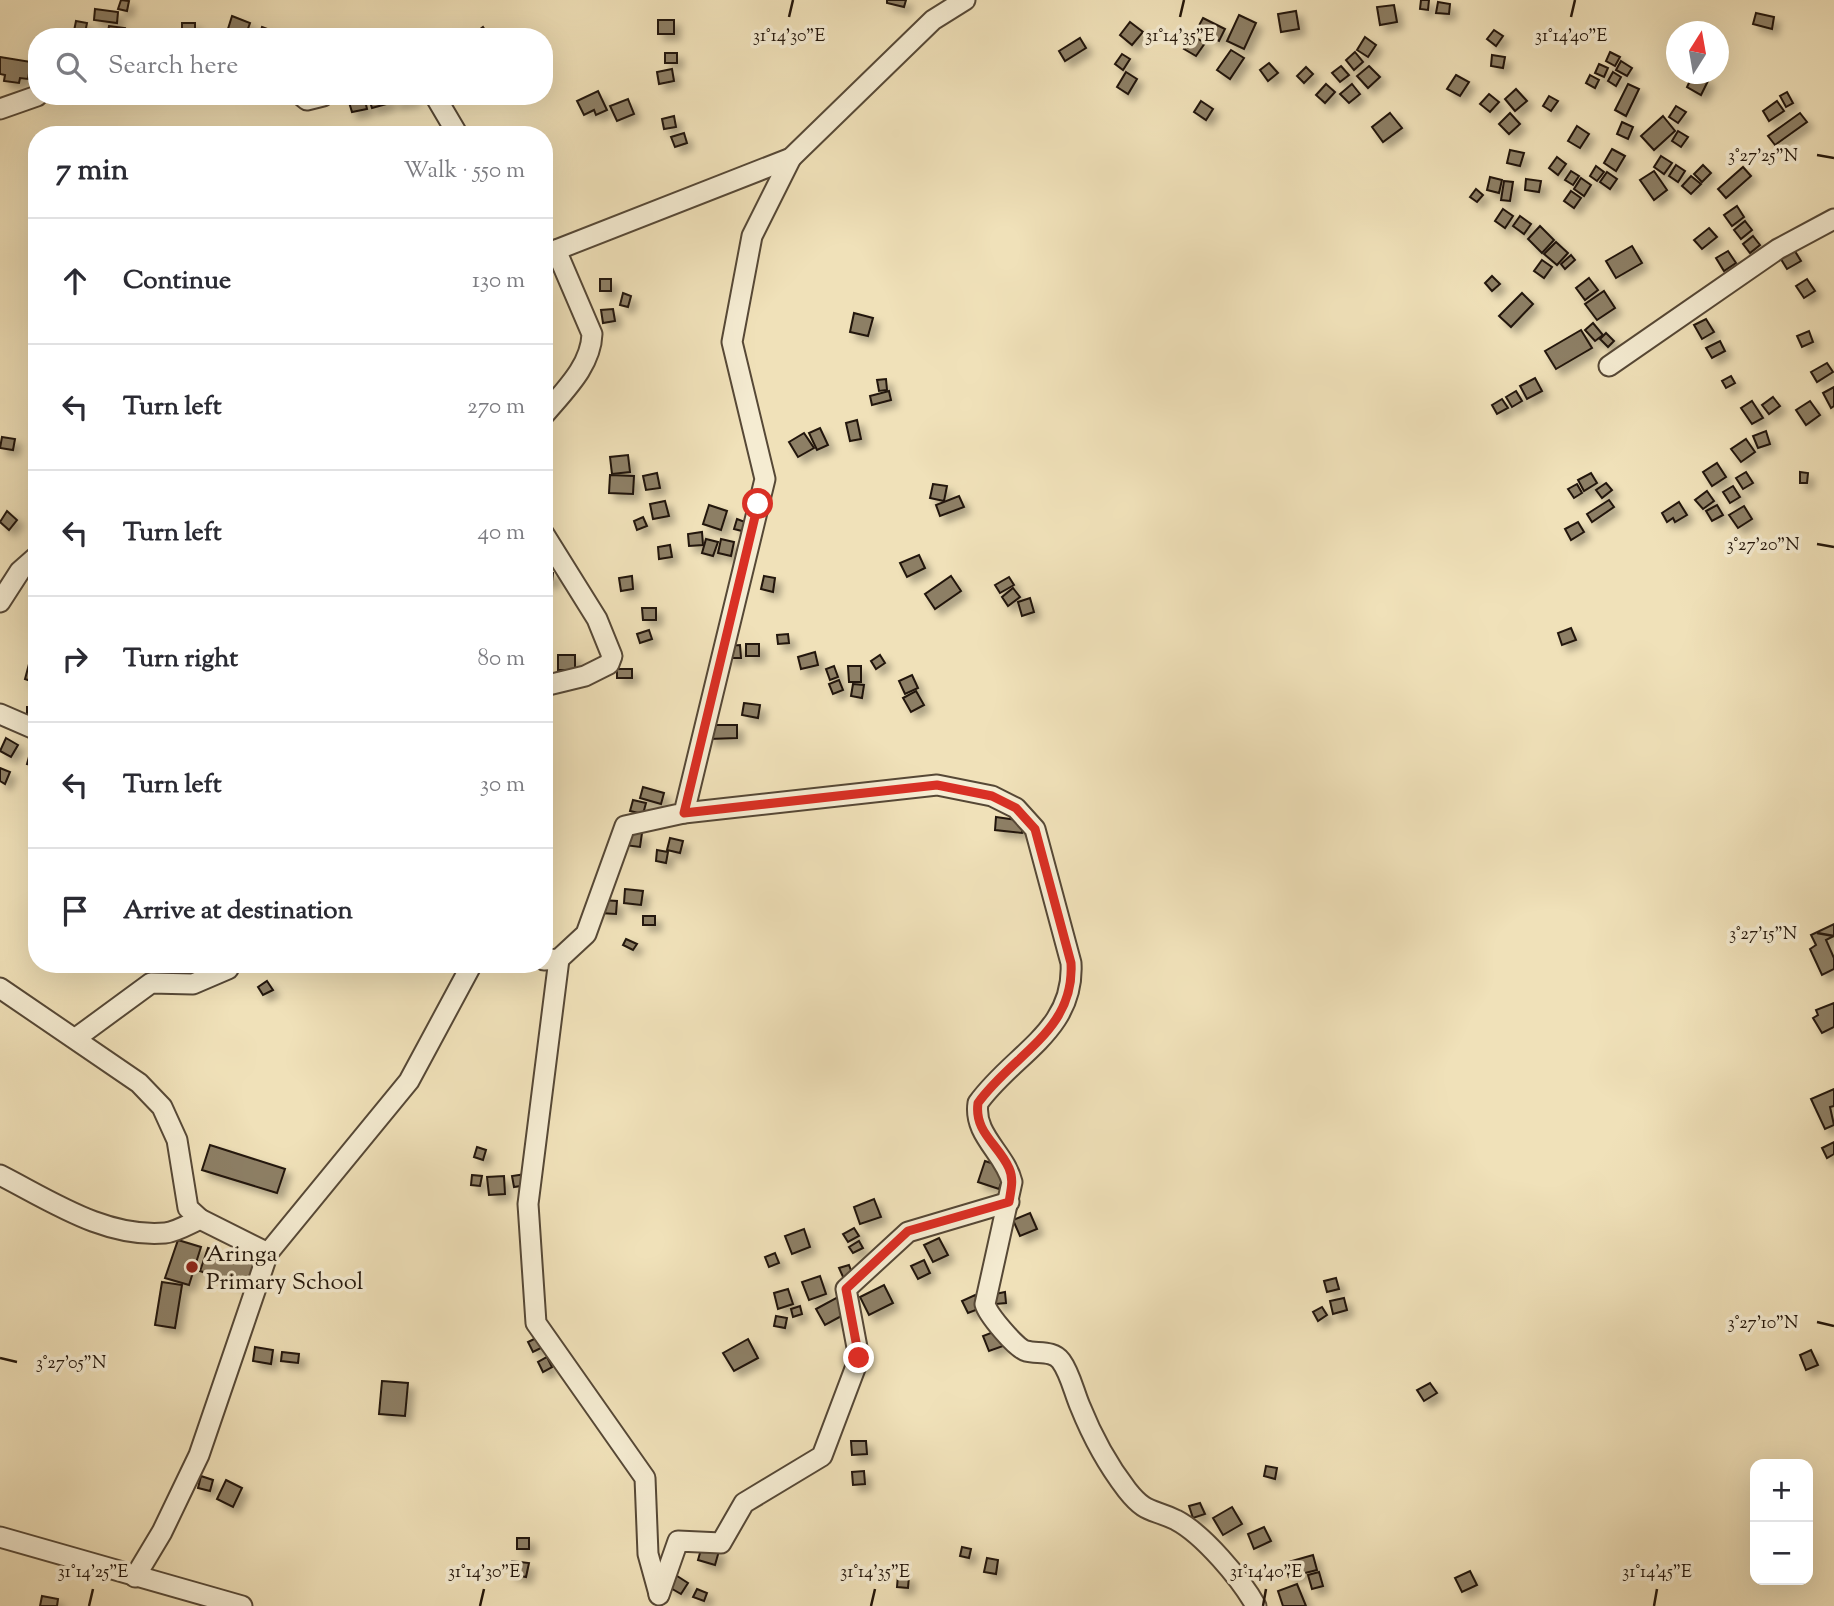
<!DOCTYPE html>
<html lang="en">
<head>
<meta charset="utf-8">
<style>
	:root { --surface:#fff; --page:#f7f7f7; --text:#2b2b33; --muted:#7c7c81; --line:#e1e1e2 }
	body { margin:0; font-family:"Sorts Mill Goudy",serif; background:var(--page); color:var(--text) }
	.controls { position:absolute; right:21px; bottom:21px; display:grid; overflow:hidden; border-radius:14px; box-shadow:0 7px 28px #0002 }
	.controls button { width:63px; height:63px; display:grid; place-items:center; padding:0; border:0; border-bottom:2px solid var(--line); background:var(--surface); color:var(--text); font:35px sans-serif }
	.compass { position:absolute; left:1666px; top:21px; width:63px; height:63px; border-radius:50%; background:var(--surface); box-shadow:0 7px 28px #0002; rotate:11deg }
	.stop { position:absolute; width:21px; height:21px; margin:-16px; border:5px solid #d93025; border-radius:50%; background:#fff }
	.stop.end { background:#d93025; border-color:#fff; box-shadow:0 2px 7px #0008 }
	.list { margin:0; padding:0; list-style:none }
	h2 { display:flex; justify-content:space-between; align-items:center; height:91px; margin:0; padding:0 28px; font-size:30px }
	h2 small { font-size:23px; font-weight:400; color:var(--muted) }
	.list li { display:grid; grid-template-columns:46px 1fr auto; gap:21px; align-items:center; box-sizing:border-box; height:126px; padding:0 28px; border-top:2px solid var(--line) }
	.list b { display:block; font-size:26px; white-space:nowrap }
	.list em { font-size:23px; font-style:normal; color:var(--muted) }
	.icon { flex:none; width:38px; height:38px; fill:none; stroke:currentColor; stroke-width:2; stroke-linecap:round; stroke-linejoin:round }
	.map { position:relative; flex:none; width:1834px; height:1606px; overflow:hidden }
	.search { position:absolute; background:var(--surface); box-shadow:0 7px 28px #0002; left:28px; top:28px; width:525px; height:77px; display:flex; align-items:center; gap:18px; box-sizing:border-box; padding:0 24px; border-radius:28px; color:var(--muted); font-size:26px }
	.panel { position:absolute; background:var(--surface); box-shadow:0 7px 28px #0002; left:28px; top:126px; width:525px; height:847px; border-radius:28px }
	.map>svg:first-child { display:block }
	.building { fill:#8d7f65; stroke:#22150a; stroke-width:2; filter:url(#shadow) }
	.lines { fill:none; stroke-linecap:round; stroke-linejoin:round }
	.street-casing { stroke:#564836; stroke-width:23 }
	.street { stroke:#f5ecd2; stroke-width:19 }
	.route { stroke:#d93025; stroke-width:9 }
	.ticks { fill:none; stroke:#22150a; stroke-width:2.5 }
	.poi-dot { fill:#8f2418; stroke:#f5ecd2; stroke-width:2.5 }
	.labels { text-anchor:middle; stroke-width:7; stroke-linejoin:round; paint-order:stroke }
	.poi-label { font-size:24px; fill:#22150a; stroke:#f5ecd2; text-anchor:start }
	.ticks-label { font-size:18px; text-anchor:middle; fill:#22150a; stroke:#f5ecd2; stroke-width:7; stroke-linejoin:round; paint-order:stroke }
</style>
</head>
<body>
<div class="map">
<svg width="1834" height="1606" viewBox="0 0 1834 1606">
	<defs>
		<filter id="shadow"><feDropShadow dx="6" dy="6" stdDeviation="3.5" flood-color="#0004"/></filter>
	</defs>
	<rect width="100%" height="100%" fill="#f0e1b9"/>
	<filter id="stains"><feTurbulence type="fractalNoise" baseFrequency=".00286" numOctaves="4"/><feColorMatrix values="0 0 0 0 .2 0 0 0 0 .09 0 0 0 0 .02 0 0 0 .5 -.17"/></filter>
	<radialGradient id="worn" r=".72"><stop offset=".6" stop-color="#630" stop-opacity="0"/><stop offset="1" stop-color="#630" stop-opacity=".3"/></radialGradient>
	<g class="building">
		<path d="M121,0L129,1L127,11L118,9Z"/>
		<path d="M887,0H906L904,7L887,3Z"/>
		<path d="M1421,0H1429L1428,10L1420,9Z"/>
		<path d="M1438,2L1450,4L1449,14L1436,13Z"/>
		<path d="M1394,5L1397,22L1380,25L1377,7Z"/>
		<path d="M95,9L118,12L117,23L94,20Z"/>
		<path d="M1296,11L1299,29L1281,32L1278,14Z"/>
		<path d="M1756,13L1774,17L1772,29L1753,24Z"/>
		<path d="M1239,15L1256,23L1244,49L1227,41Z"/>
		<path d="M232,16L250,23L245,37L227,32Z"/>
		<path d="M1203,18L1225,29L1219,41L1197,29Z"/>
		<rect x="658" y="20" width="16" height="14"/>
		<path d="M76,21L87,23L85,33L74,31Z"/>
		<path d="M1130,22L1143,32L1132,45L1120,35Z"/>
		<path d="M182,23H195V36L182,35Z"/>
		<path d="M109,26L125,28L124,37H107Z"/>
		<path d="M262,27L273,31L271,37H259Z"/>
		<path d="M483,27L490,37H477L475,33Z"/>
		<path d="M1494,30L1503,36L1496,46L1487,39Z"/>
		<path d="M1193,36L1205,43L1196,56L1184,49Z"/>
		<path d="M1365,37L1376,45L1368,57L1357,50Z"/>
		<path d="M1080,38L1086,48L1065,61L1059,51Z"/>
		<path d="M1231,50L1244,58L1230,79L1217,70Z"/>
		<path d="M1355,52L1363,62L1354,70L1346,60Z"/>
		<path d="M1610,52L1620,57L1615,66L1606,61Z"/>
		<rect x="665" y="53" width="12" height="10"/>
		<path d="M1122,54L1130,59L1123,70L1115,64Z"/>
		<path d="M1492,55L1505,57L1503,68L1491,66Z"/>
		<path d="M0,57L31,62L28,79L20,78L19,83L4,81L5,75L0,74Z"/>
		<path d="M1621,61L1632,68L1627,76L1616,70Z"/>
		<path d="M1269,63L1278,73L1268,81L1260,70Z"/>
		<path d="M1599,64L1608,68L1604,77L1595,73Z"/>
		<path d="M1341,66L1349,75L1340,82L1332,73Z"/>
		<path d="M1369,66L1380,77L1368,88L1357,76Z"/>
		<path d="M1306,67L1313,74L1304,83L1297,76Z"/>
		<path d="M672,69L674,81L659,84L657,72Z"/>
		<path d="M1126,72L1137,79L1128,94L1117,87Z"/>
		<path d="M1613,72L1621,77L1616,86L1608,81Z"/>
		<path d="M1693,74L1708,81L1701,95L1687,87Z"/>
		<path d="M1456,75L1469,82L1460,96L1447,89Z"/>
		<path d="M1590,75L1599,80L1595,88L1586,83Z"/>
		<path d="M1326,84L1335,92L1325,103L1316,95Z"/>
		<path d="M1352,84L1360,94L1349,103L1340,94Z"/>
		<path d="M1628,84L1639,89L1626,116L1615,110Z"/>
		<path d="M1516,89L1527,101L1515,111L1505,99Z"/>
		<path d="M598,91L607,110L596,115L594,110L584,115L577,101Z"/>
		<path d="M1787,92L1793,103L1786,107L1780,96Z"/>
		<path d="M1489,94L1499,102L1490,112L1480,104Z"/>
		<path d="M364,96L367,109L352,112L348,99Z"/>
		<path d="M368,96H388L390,103L372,108Z"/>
		<path d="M393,96H414V100L395,103Z"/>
		<path d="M1549,96L1558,101L1551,111L1543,106Z"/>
		<path d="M628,99L634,114L617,121L610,106Z"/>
		<path d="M1201,101L1213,109L1206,120L1194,112Z"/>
		<path d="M1777,101L1784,111L1769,121L1763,111Z"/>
		<path d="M1676,106L1686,112L1678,123L1669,117Z"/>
		<path d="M1390,113L1402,128L1383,142L1372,127Z"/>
		<path d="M1510,113L1520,124L1509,134L1499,124Z"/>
		<path d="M1800,113L1807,122L1775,145L1768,136Z"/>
		<path d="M674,116L676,127L664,129L662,119Z"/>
		<path d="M1663,116L1675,131L1654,150L1641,136Z"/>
		<path d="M1622,122L1633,127L1628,139L1617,134Z"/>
		<path d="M1577,126L1589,134L1580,148L1568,141Z"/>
		<path d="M1678,131L1688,137L1681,147L1672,141Z"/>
		<path d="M684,133L687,143L675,147L671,137Z"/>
		<path d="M1612,149L1625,156L1616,171L1604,163Z"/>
		<path d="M1510,150L1524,153L1520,166L1507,163Z"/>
		<path d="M1661,156L1672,163L1664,174L1654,167Z"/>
		<path d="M1557,157L1566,164L1558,175L1549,168Z"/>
		<path d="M1676,165L1685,171L1678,182L1669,176Z"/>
		<path d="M1703,165L1711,173L1702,182L1694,174Z"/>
		<path d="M1596,166L1604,172L1597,181L1590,176Z"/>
		<path d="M1743,167L1751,176L1726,198L1718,189Z"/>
		<path d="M1571,171L1579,176L1573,185L1565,180Z"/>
		<path d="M1654,171L1667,190L1654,200L1640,180Z"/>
		<path d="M1607,172L1617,179L1610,189L1600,182Z"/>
		<path d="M1691,176L1701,184L1691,194L1682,186Z"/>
		<path d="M1490,177L1502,180L1499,193L1487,190Z"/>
		<path d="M1581,178L1591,185L1584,196L1574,189Z"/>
		<path d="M1526,179L1541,181L1539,192L1525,190Z"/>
		<path d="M1504,181L1513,182L1510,201L1501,200Z"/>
		<path d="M1476,189L1483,195L1477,202L1470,197Z"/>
		<path d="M1571,191L1581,198L1574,208L1564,201Z"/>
		<path d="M1737,206L1744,217L1732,226L1724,215Z"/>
		<path d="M1503,209L1513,216L1505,228L1495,221Z"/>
		<path d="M1520,216L1531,224L1524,234L1513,226Z"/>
		<path d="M1745,221L1752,230L1741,239L1734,230Z"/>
		<path d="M1540,226L1554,240L1542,253L1528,239Z"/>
		<path d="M1709,228L1717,237L1702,249L1694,240Z"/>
		<path d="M1753,236L1760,245L1750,253L1743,244Z"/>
		<path d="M1556,242L1568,253L1557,265L1544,254Z"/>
		<path d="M1632,246L1642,263L1616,278L1606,261Z"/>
		<path d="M1793,248L1801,261L1787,269L1779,256Z"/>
		<path d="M1728,251L1736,263L1724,271L1716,258Z"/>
		<path d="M1571,255L1575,260L1565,269L1561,264Z"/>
		<path d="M1542,260L1552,267L1544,278L1534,271Z"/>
		<path d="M1492,276L1500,284L1492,291L1485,283Z"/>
		<path d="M1589,278L1598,290L1585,300L1576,288Z"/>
		<rect x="600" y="279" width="11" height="12"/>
		<path d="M1807,279L1815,291L1804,298L1796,286Z"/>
		<path d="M1604,291L1615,308L1597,320L1585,304Z"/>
		<path d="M623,293L631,296L628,307L620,305Z"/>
		<path d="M1522,293L1533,304L1511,327L1499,316Z"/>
		<path d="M613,309L615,321L603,323L601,310Z"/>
		<path d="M854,313L873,318L868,336L850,332Z"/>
		<path d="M1706,319L1714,332L1702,339L1694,325Z"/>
		<path d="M1593,323L1603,335L1595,341L1585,330Z"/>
		<path d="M1581,330L1592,348L1556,369L1545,351Z"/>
		<path d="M1809,331L1813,342L1802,347L1797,336Z"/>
		<path d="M1606,333L1614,341L1608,347L1600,339Z"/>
		<path d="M1720,341L1725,351L1712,358L1706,348Z"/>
		<path d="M1827,363L1833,372L1817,382L1811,372Z"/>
		<path d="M1731,376L1735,383L1726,388L1722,381Z"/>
		<path d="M1535,378L1542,391L1527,399L1520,386Z"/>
		<path d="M886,379L887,390L879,391L877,380Z"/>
		<path d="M1834,387V406L1831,408L1823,393Z"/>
		<path d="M889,391L891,400L872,405L870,396Z"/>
		<path d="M1516,391L1522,401L1512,407L1506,397Z"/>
		<path d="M1773,397L1780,406L1769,414L1762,405Z"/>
		<path d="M1502,399L1508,408L1497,414L1492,405Z"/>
		<path d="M1752,401L1763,418L1752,424L1741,408Z"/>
		<path d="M1810,401L1820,415L1806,425L1796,410Z"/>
		<path d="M857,420L861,439L850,441L846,423Z"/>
		<path d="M820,428L828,445L817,450L809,433Z"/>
		<path d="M1766,431L1770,444L1758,448L1753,436Z"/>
		<path d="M804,433L814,448L798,457L789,442Z"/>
		<path d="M2,437L15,439L13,450L0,448Z"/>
		<path d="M1746,439L1755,452L1741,462L1731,449Z"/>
		<path d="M628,455L630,472L612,474L610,457Z"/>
		<path d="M1717,463L1726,477L1712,486L1703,472Z"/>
		<path d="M1746,472L1753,483L1743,489L1736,478Z"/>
		<path d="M1800,472L1808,473L1807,483H1800Z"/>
		<path d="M657,473L660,488L646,490L643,476Z"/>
		<path d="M1591,473L1597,483L1584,491L1578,480Z"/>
		<path d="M610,475L634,476L633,494L609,493Z"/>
		<path d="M1606,483L1612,490L1602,498L1596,490Z"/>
		<path d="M933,484L947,486L944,501L930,498Z"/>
		<path d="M1577,484L1582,493L1574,498L1568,489Z"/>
		<path d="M1733,486L1740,497L1730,503L1723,492Z"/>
		<path d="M1707,491L1714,501L1703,509L1695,500Z"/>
		<path d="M959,496L964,507L940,516L936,505Z"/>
		<path d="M1609,500L1614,507L1592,522L1587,514Z"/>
		<path d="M665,501L669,516L653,519L650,504Z"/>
		<path d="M1679,502L1687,515L1675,522L1673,518L1667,522L1662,513Z"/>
		<path d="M709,505L727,511L721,530L703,524Z"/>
		<path d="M1717,505L1723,515L1712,521L1706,511Z"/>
		<path d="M1744,506L1752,519L1738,528L1729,515Z"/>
		<path d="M7,511L17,520L9,530L0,522Z"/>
		<path d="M643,517L647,526L637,530L634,521Z"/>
		<path d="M737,519L745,522L742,531L734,529Z"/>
		<path d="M1578,522L1584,532L1571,540L1565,529Z"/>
		<path d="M702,532L703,545L689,546L688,534Z"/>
		<path d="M706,539L718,542L713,556L702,553Z"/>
		<path d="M721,539L734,542L731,556L718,553Z"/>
		<path d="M670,545L672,557L659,559L658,547Z"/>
		<path d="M919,555L925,568L907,577L900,563Z"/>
		<path d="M544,571L553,573L552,582L544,581Z"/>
		<path d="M632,576L633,589L621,591L619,578Z"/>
		<path d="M764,576L775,578L773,592L761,589Z"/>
		<path d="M951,576L961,591L935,609L925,594Z"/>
		<path d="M1009,577L1014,585L1000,593L995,585Z"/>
		<path d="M1013,588L1020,597L1008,606L1002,597Z"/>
		<path d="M1030,598L1034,612L1022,616L1018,602Z"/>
		<path d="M642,608H656V620H643Z"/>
		<path d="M1571,628L1576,640L1562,645L1558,633Z"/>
		<path d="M649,630L652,639L640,643L637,634Z"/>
		<path d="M788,634L789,643L778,644L777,635Z"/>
		<rect x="746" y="644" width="13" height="12"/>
		<path d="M740,645L741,658H727V646Z"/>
		<path d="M815,652L818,665L801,669L798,657Z"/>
		<rect x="558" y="655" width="17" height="15"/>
		<path d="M880,655L885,663L876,669L871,661Z"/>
		<path d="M29,664L37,666V683L25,679Z"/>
		<path d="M834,666L838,677L830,680L826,669Z"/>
		<path d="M848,666H861V682H849Z"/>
		<rect x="617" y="669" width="15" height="9"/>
		<path d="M912,675L918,688L905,694L899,681Z"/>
		<path d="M839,680L843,690L833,694L829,684Z"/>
		<path d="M853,684L864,685L862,698L851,696Z"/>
		<path d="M916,691L924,705L911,712L903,698Z"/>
		<path d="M744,703L760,705L758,718L742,715Z"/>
		<rect x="27" y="707" width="10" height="12"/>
		<path d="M708,725H737V738L709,739Z"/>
		<path d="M6,738L18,745L11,757L0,751Z"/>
		<path d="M30,753L37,755V767L27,764Z"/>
		<path d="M0,768L10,772L5,784L0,781Z"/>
		<path d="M643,787L664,793L661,804L640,798Z"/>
		<path d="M633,800L646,803L643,814L630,811Z"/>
		<path d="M996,817L1024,821L1022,833L995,830Z"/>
		<path d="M626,831L642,833L640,847L624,845Z"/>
		<path d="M670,838L683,841L680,853L667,850Z"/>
		<path d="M657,850L668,852L666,863L656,861Z"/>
		<path d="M625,889L643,891L641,905L624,903Z"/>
		<path d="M602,900L617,901L616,914L600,913Z"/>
		<rect x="643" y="916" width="12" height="9"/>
		<path d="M1834,924V936L1826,940L1834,958V969L1822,975L1810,949L1816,945L1811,935Z"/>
		<path d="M626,939L637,944L633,950L623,945Z"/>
		<path d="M267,981L273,990L263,995L258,987Z"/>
		<path d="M1834,1003V1027L1822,1033L1813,1018L1818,1015L1816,1010Z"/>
		<path d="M1834,1089V1106L1830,1107L1834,1125L1825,1129L1811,1099Z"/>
		<path d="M1834,1142V1154L1827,1158L1822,1148Z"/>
		<path d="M210,1145L285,1169L277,1193L202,1170Z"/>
		<path d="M477,1147L486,1150L483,1160L474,1157Z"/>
		<path d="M985,1161L1006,1168L999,1189L978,1182Z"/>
		<path d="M526,1174L527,1185L514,1187L512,1176Z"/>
		<path d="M472,1175L482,1176L480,1186L471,1185Z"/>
		<path d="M504,1176L505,1194L489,1195L487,1177Z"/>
		<path d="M874,1199L881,1217L860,1224L854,1207Z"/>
		<path d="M1030,1213L1037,1229L1020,1236L1013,1220Z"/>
		<path d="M854,1228L859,1236L848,1242L843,1234Z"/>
		<path d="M804,1229L810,1247L792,1254L785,1236Z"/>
		<path d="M939,1238L948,1255L933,1262L924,1245Z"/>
		<path d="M178,1240L201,1247L189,1285L165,1278Z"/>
		<path d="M859,1241L863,1248L853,1253L849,1247Z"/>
		<path d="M208,1248L259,1266L251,1288L200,1271Z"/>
		<path d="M775,1253L779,1263L769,1267L765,1257Z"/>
		<path d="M924,1260L930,1273L918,1279L911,1266Z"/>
		<path d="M849,1265L853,1276L844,1279L839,1268Z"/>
		<path d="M820,1276L826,1294L809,1300L802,1282Z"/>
		<path d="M1336,1278L1339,1289L1327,1292L1324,1281Z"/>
		<path d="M162,1282L182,1285L175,1328L155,1325Z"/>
		<path d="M884,1285L893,1303L869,1315L860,1297Z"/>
		<path d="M788,1289L793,1304L778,1309L774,1293Z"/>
		<path d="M1005,1292L1006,1303L996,1304L995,1294Z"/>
		<path d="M975,1295L981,1308L968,1313L962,1301Z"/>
		<path d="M838,1297L847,1313L825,1325L816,1309Z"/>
		<path d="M1344,1298L1347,1310L1333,1314L1330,1301Z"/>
		<path d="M800,1306L802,1314L793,1317L791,1309Z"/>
		<path d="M1322,1307L1327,1315L1318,1321L1313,1312Z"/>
		<path d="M776,1316L787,1318L785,1328L774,1326Z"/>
		<path d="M1001,1329L1006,1345L989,1351L983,1336Z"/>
		<path d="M540,1336L545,1346L533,1352L528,1342Z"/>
		<path d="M748,1339L758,1358L734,1371L723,1353Z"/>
		<path d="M255,1347L273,1350L271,1364L253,1361Z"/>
		<path d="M1811,1350L1818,1365L1806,1370L1800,1355Z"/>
		<path d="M282,1352L299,1354L298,1363L281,1361Z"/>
		<path d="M547,1357L552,1367L543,1372L538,1362Z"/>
		<path d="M382,1381L408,1383L405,1416L379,1414Z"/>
		<path d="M1430,1383L1437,1393L1424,1401L1417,1390Z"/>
		<path d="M851,1441H866L867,1454L852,1455Z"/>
		<path d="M1266,1466L1277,1468L1275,1479L1264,1476Z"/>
		<path d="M864,1471L865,1484L853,1485L852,1472Z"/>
		<path d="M201,1476L213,1480L210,1491L198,1488Z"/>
		<path d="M226,1480L242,1488L233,1507L217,1499Z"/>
		<path d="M1200,1503L1205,1514L1193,1518L1189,1506Z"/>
		<path d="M1232,1507L1242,1524L1223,1535L1213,1518Z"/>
		<path d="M1264,1527L1271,1541L1254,1549L1248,1534Z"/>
		<rect x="517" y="1538" width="12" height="11"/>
		<path d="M702,1546L719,1551L715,1565L698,1560Z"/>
		<path d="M962,1547L971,1549L969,1558L960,1556Z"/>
		<path d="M1313,1555L1317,1570L1289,1577L1285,1563Z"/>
		<path d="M987,1558L998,1560L996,1574L984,1572Z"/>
		<path d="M512,1561L529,1563L526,1577L510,1574Z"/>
		<path d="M1470,1571L1477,1585L1462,1592L1455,1578Z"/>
		<path d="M1319,1572L1323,1586L1312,1589L1308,1575Z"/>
		<path d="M674,1574L688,1583L681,1594L667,1586Z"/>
		<path d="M898,1575L909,1576L908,1588L897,1587Z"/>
		<path d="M1297,1584L1306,1606H1283L1278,1591Z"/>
		<path d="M697,1589L707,1593L704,1601L693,1597Z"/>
		<path d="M42,1596L58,1599L57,1606H40Z"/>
	</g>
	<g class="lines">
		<defs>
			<g id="street">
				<path d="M302,96L307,100L323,96"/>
				<path d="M435,96L458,135"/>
				<path d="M0,109L37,96"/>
				<path d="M544,258L556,250L791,158L933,20L965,0"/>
				<path d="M1609,366L1778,249L1834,219"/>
				<path d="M544,415C564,391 591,366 592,334L556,250"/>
				<path d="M544,534L597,619L612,656L609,664L585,676L544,686"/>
				<path d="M0,602L20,571L37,556"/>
				<path d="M0,714L37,730"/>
				<path d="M684,813L937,785L992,796L1016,808L1035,829L1071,963C1075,1031 1013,1054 978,1103C973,1135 1005,1153 1012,1182L985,1304C988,1315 1016,1348 1026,1351C1038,1354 1053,1350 1061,1361C1070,1373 1074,1392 1080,1406C1092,1436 1107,1464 1127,1490C1146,1514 1151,1508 1176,1520C1203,1534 1241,1579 1256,1606"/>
				<path d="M559,959L528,1204L536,1323L645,1478L648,1554L659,1594"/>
				<path d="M544,960L559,959L586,934L625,826L684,813L765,479L732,342L752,236L791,158"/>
				<path d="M0,988L139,1083L162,1107L177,1140L188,1208L200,1219L268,1253L199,1455L162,1532L135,1577"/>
				<path d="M76,1038L151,983L193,984L228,969V964"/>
				<path d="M0,1175C51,1201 105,1238 165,1233C176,1232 189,1224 200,1219"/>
				<path d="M268,1253L409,1081L472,964"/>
				<path d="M0,1537L242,1606"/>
				<path d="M659,1595L678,1541L721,1543L744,1503L822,1456L859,1358L846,1289L908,1232L1009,1202"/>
			</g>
		</defs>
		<use href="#street" class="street-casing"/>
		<use href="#street" class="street"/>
	</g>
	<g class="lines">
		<path class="route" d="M758,504L684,813L937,785L992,796L1016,808L1035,829L1071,963C1075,1031 1013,1054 978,1103C974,1132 998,1144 1009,1168C1014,1179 1011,1190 1009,1202L908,1231L846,1289L859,1358"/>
	</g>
	<path class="ticks" d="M789,17L793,0M1180,17L1184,0M1571,17L1575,0M1817,155L1834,158M1817,544L1834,547M1817,933L1834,936M1817,1322L1834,1326M0,1358L17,1362M89,1606L93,1589M480,1606L484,1589M871,1606L875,1589M1263,1606L1266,1589M1654,1606L1657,1589"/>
	<circle class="poi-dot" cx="192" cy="1267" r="7"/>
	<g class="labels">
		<g class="poi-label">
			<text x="206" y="1261">Aringa<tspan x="206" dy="28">Primary School</tspan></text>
		</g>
	</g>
	<g class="ticks-label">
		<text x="789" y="41">31°14'30"E</text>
		<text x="1180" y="41">31°14'35"E</text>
		<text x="1571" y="41">31°14'40"E</text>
		<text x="1763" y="161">3°27'25"N</text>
		<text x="1763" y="550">3°27'20"N</text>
		<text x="1763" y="939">3°27'15"N</text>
		<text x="1763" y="1328">3°27'10"N</text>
		<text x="71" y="1368">3°27'05"N</text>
		<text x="93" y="1577">31°14'25"E</text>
		<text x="484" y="1577">31°14'30"E</text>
		<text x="875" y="1577">31°14'35"E</text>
		<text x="1266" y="1577">31°14'40"E</text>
		<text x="1657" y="1577">31°14'45"E</text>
	</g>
	<rect width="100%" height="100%" filter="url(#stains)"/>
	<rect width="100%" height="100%" fill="url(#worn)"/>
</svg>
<div class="controls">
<button>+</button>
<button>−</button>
</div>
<svg class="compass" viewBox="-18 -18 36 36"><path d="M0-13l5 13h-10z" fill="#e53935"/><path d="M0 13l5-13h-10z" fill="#7c7c81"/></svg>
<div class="stop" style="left:758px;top:504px"></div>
<div class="stop end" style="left:859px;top:1358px"></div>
<div class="search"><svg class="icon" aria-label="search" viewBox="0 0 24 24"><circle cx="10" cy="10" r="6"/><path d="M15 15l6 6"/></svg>Search here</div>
<section class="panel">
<h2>7 min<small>Walk · 550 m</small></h2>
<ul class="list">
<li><svg class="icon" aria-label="ahead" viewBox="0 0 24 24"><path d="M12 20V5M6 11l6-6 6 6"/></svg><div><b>Continue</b></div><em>130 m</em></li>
<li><svg class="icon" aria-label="left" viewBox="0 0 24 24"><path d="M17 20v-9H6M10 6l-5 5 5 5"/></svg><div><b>Turn left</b></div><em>270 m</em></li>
<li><svg class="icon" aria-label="left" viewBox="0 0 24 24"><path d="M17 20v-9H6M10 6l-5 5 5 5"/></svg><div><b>Turn left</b></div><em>40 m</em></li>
<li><svg class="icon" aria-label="right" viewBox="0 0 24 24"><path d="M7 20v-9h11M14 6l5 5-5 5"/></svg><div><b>Turn right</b></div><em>80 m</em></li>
<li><svg class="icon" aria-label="left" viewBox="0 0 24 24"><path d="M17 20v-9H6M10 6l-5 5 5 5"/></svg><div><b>Turn left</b></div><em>30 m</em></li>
<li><svg class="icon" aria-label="arrive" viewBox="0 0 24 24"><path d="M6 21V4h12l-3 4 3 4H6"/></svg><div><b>Arrive at destination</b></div></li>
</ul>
</section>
</div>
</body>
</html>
